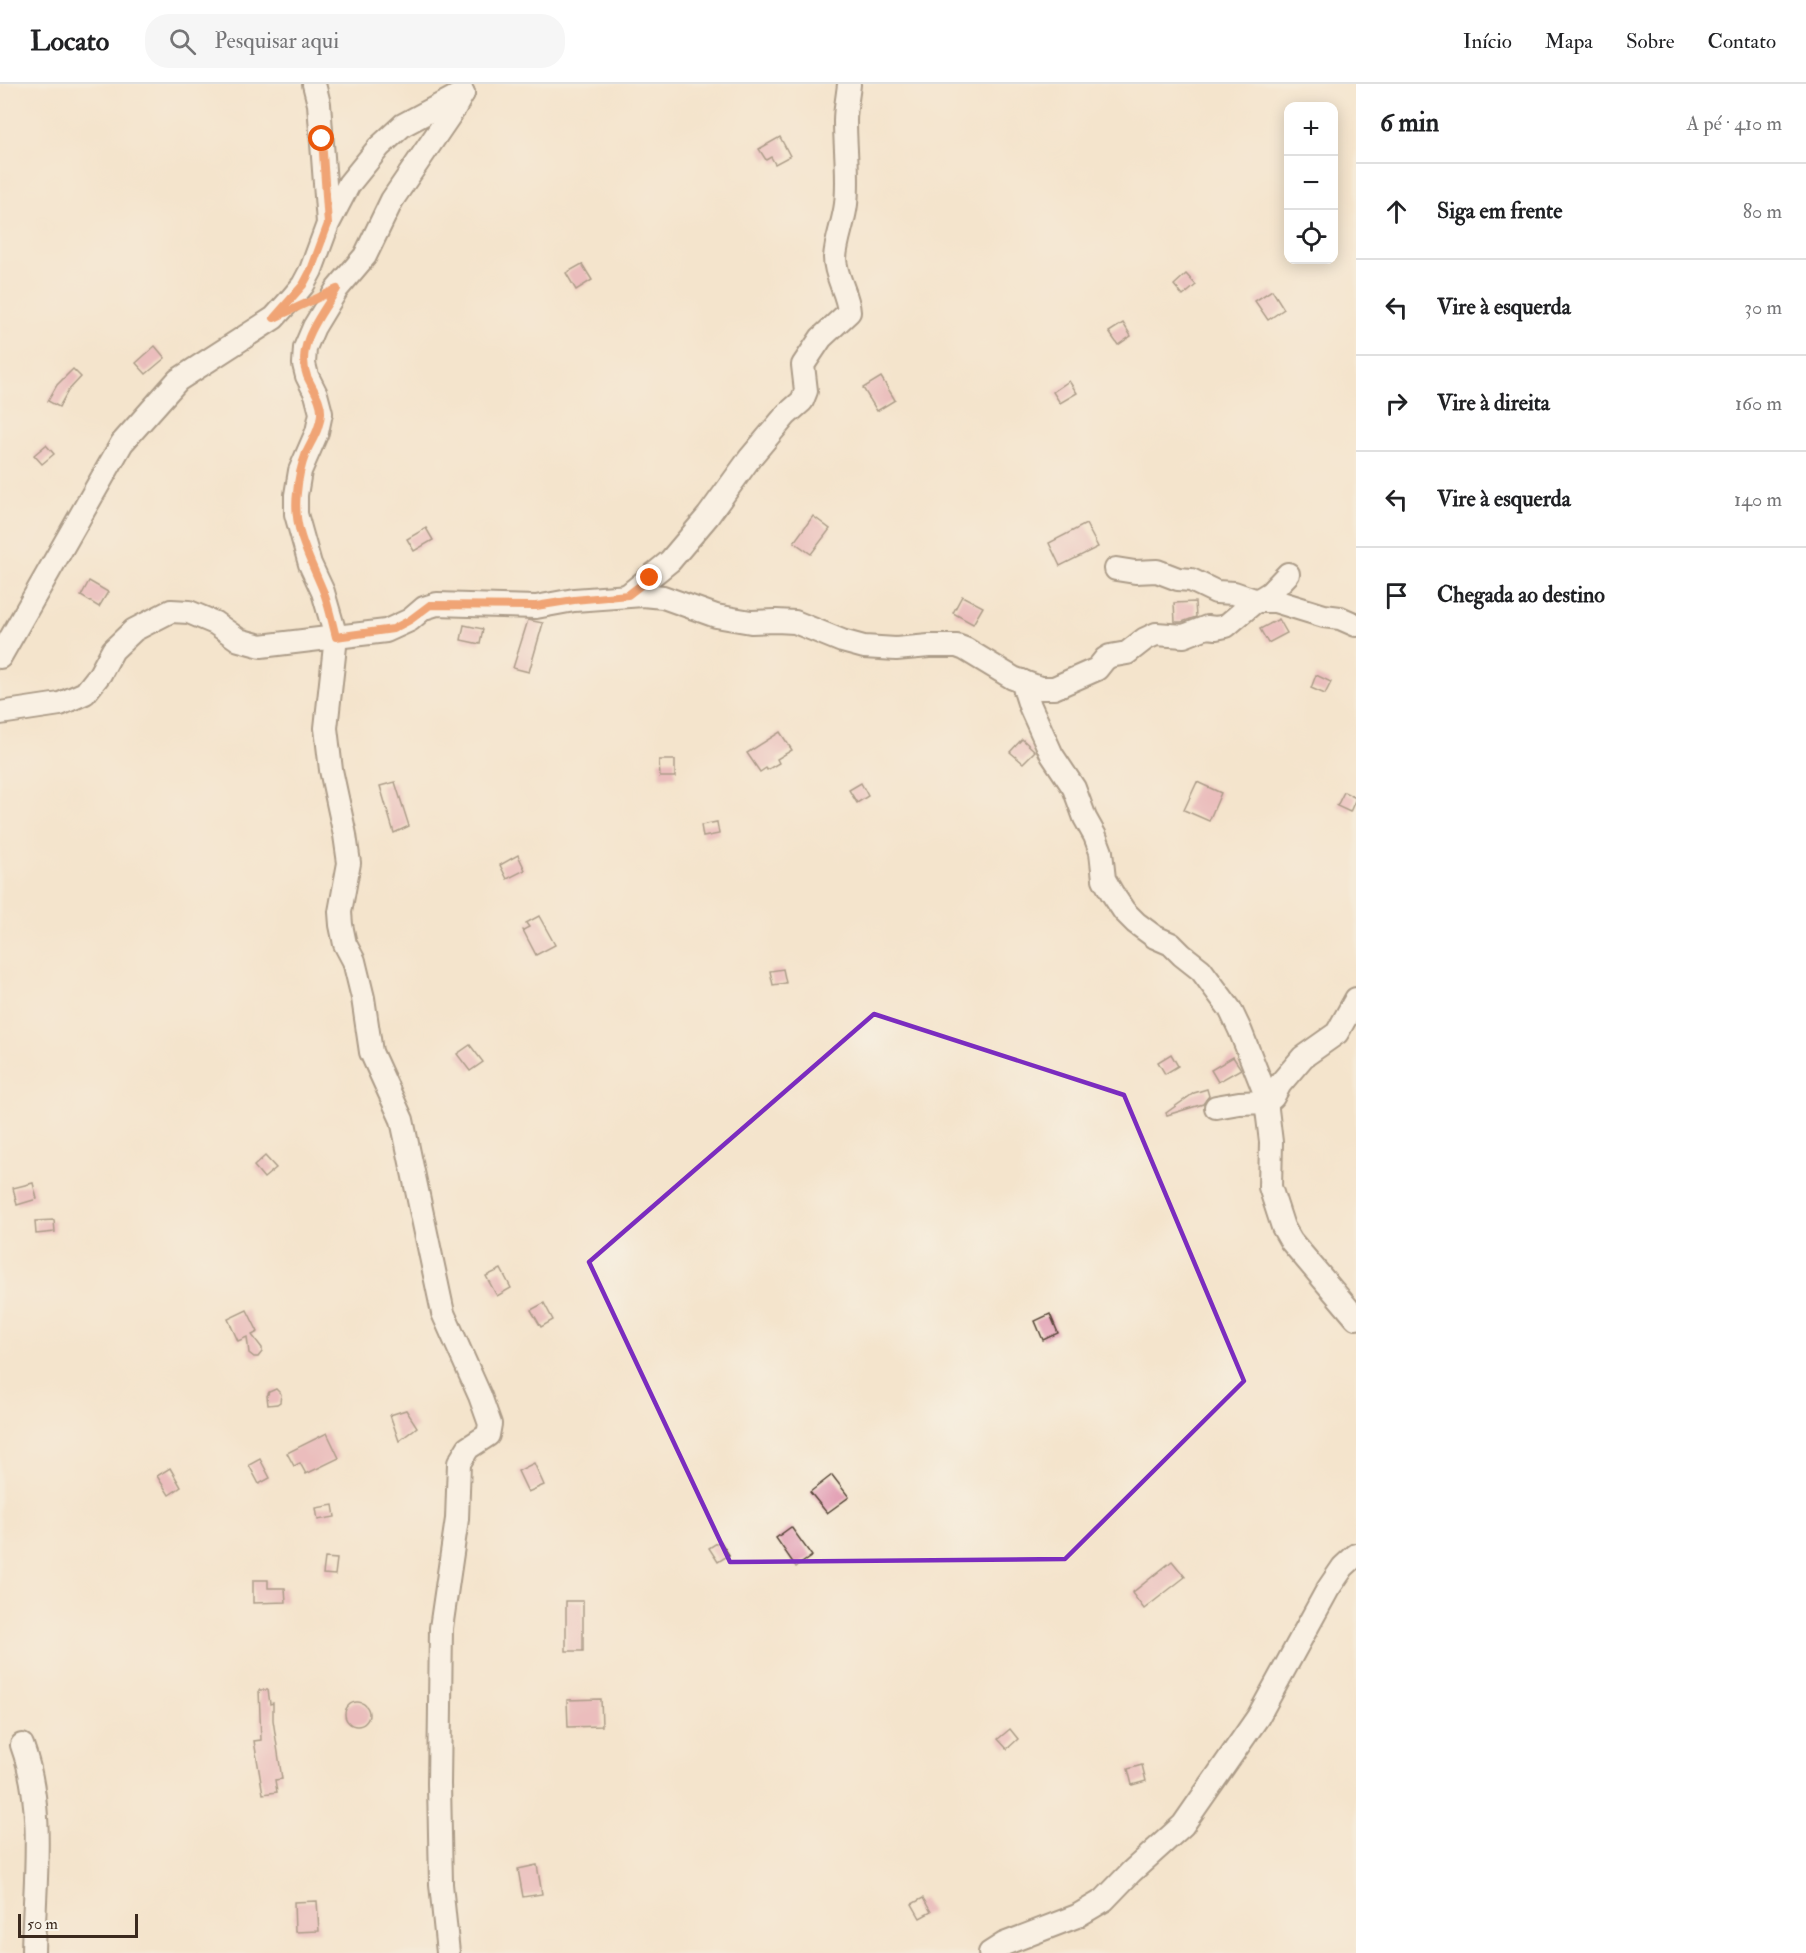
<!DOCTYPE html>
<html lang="pt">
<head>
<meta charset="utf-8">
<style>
	:root { --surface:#fff; --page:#f6f6f6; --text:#202124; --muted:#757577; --line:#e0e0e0 }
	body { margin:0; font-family:"IM FELL Double Pica",serif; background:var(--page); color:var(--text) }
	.controls { position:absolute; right:18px; top:18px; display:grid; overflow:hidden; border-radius:12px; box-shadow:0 3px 15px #0003 }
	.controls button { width:54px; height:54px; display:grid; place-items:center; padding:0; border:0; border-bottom:2px solid var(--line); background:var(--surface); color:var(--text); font:30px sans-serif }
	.scale { position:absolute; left:18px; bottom:15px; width:120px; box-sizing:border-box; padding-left:6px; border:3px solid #3b2a1e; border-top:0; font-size:16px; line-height:21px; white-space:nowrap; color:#3b2a1e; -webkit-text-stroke:4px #f7f3e8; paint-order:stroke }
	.stop { position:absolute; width:18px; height:18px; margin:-14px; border:4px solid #ea580c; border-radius:50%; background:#fff }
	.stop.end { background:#ea580c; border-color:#fff; box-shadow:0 2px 6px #0008 }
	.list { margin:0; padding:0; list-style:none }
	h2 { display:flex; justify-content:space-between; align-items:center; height:78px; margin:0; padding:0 24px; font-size:26px }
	h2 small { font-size:20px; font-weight:400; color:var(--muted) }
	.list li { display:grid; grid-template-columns:39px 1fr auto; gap:18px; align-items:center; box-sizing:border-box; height:96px; padding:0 24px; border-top:2px solid var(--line) }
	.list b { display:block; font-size:22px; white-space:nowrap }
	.list em { font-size:20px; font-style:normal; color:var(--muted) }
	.icon { flex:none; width:33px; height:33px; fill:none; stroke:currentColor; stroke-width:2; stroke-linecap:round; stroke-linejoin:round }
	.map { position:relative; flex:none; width:1356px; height:1869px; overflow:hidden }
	header { display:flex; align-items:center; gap:36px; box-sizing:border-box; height:84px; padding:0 30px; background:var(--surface); border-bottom:2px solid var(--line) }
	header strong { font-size:28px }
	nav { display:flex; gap:33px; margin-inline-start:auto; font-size:21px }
	.search { width:420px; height:54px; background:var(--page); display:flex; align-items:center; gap:15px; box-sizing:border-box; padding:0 21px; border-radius:24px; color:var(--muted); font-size:22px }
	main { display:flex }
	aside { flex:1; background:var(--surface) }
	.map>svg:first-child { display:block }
	.building { fill:#df8faa }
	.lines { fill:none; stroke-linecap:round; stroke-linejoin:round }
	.minor-casing { stroke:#574638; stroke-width:26 }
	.minor { stroke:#fff; stroke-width:22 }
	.route { stroke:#ea580c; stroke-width:8 }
	.marked { fill:none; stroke:#7b2cbf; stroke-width:4.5; stroke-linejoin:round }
</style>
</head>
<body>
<header>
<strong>Locato</strong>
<div class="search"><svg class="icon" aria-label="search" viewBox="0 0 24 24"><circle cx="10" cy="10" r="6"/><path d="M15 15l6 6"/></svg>Pesquisar aqui</div>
<nav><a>Início</a><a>Mapa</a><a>Sobre</a><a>Contato</a></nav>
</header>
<main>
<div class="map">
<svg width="1356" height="1869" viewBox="0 0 1356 1869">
	<rect width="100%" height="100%" fill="#f7f3e8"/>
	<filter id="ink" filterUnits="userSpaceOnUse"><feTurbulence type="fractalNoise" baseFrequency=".0167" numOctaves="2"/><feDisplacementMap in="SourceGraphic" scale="12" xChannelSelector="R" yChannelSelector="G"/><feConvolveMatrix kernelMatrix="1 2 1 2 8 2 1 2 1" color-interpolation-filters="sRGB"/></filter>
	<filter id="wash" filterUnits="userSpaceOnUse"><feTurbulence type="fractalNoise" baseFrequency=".008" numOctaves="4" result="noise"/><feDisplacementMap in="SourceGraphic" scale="24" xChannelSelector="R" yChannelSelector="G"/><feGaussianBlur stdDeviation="1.35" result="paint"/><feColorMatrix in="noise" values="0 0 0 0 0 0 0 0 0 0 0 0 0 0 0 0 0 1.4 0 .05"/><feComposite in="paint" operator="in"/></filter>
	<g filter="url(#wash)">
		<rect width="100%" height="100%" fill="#f4e4cc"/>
		<g id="blocks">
			<g class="building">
				<path d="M780,53L790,72L775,80L771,73L766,76L759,65Z"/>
				<path d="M582,180L592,196L576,206L566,189Z"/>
				<path d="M1186,190L1196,201L1183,212L1174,201Z"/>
				<path d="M1272,206L1284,225L1268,236L1255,217Z"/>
				<path d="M1123,239L1131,252L1118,261L1109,248Z"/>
				<path d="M155,262L165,274L146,290L136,279Z"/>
				<path d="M73,285L81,293L68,307L59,323L48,317L57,301Z"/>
				<path d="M881,293L895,316L877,327L863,304Z"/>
				<path d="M1069,297L1077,309L1060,319L1053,308Z"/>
				<path d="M46,361L54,370L42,380L34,371Z"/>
				<path d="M813,432L830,445L811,470L794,458Z"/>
				<path d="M1086,440L1098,463L1060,482L1049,459Z"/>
				<path d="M426,444L433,456L414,467L407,455Z"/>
				<path d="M89,497L108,508L99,523L81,512Z"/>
				<path d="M962,512L983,523L973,540L953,529Z"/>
				<path d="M1195,518L1196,533L1182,538H1175L1174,519Z"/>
				<path d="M1279,535L1287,549L1268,559L1260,545Z"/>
				<path d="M528,536L543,539L529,588L513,584Z"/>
				<path d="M464,541L483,545L480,560L461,556Z"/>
				<path d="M1316,591L1331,598L1325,610L1311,604Z"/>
				<path d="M780,648L792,666L777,675L779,679L767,686L766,684L760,688L747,669Z"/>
				<path d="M1022,655L1035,667L1023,679L1010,668Z"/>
				<path d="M659,676H675V693H660Z"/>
				<path d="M395,698L409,742L394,749L380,702Z"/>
				<path d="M1197,698L1221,709L1209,737L1184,726Z"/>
				<path d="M861,699L868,712L857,719L849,706Z"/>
				<path d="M1344,708L1356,714L1350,728L1337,722Z"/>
				<path d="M717,738L719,750L703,753L701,741Z"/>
				<path d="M518,771L525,786L507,795L500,781Z"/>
				<path d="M539,832L555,861L536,871L523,846L529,843L526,839Z"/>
				<path d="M783,885L786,899L773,901L770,887Z"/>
				<path d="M470,961L483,978L470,987L457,970Z"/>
				<path d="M1171,970L1178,982L1165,990L1158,978Z"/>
				<path d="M1233,973L1241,985L1218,998L1211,986Z"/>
				<path d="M1207,1005L1209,1012L1203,1020L1167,1031L1166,1029L1194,1009Z"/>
				<path d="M265,1072L276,1084L264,1094L254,1082Z"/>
				<path d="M33,1099L37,1115L17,1121L13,1104Z"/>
				<path d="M54,1136L55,1148L36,1150L35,1137Z"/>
				<path d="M501,1185L511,1204L497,1212L486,1192Z"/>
				<path d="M544,1219L553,1236L541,1243L531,1226Z"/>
				<path d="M247,1226L258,1248L252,1251L262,1264V1268L258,1273H254L249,1269L247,1253L238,1257L228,1235Z"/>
				<path d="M1050,1230L1058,1249L1043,1256L1035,1237Z"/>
				<path d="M276,1305L281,1310L280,1318L277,1320L268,1321L267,1312L269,1308Z"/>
				<path d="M406,1326L417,1343L399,1357L390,1331Z"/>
				<path d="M327,1349L339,1374L306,1390L300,1379L294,1382L287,1369Z"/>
				<path d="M260,1375L270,1394L259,1400L249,1381Z"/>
				<path d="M534,1379L544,1401L528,1408L518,1387Z"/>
				<path d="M170,1384L181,1403L169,1411L157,1392Z"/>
				<path d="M832,1391L849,1413L827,1429L810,1408Z"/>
				<path d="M333,1421L335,1433L318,1436L316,1424Z"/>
				<path d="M791,1443L812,1472L796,1483L776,1454Z"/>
				<path d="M720,1457L729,1471L718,1478L709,1464Z"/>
				<path d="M325,1474L337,1475L335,1491L323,1490Z"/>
				<path d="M1172,1477L1185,1493L1144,1525L1132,1509Z"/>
				<path d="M253,1496H268V1504H285L286,1518L253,1519Z"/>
				<rect x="566" y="1517" width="17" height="50"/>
				<path d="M259,1606H268L270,1620L273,1619V1636L282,1695L275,1696L277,1708L263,1710L254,1657L261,1656Z"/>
				<path d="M601,1615L602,1642L568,1643L567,1616Z"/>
				<circle cx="357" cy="1630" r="12"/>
				<path d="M1010,1645L1018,1655L1007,1665L998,1655Z"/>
				<path d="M1142,1681L1146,1697L1132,1701L1128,1685Z"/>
				<path d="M537,1781L542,1810L523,1813L518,1785Z"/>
				<path d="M923,1814L931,1828L920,1834L912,1820Z"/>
				<path d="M317,1817L319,1847L295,1848L294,1818Z"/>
			</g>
		</g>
	</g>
	<g filter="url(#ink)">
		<use href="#blocks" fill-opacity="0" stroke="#574638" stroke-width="1.5"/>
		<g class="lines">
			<defs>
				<g id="minor">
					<path d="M314,0L319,20L328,139"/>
					<path d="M1116,485L1135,488L1157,487L1178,495L1191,496L1216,508L1234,509L1257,517H1275L1324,532L1340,534L1356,541"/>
					<path d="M628,511L670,477L708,432L750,374L786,331L802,317L806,307L803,281L821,254L849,228C848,209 835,193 835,174C836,156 844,138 846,120C849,92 845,65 845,37C845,24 848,12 849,0"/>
					<path d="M0,573L122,359L178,296L274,234L292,214L303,201L311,186L328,140L349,100L379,63L403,41L463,9"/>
					<path d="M1022,597L1030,622L1052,671L1074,704L1085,734L1095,752L1101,768L1104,795L1112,809L1124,827L1136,839L1155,853L1171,860L1182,871L1201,886L1230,925L1240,946L1265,1009L1271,1058L1270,1103L1283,1143L1291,1157L1356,1234"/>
					<path d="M0,629L60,620L85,609L100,590L113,566L134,546L171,527L189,528L215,539L239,556L261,562L386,547L410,536L424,524L437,520L536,523L574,516L643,511L663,513L716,532L751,538L776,537L795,538L842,557L864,563L896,565L929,562H957L965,565L1013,594L1040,604H1054L1097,585L1105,575L1110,572L1127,569L1145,555L1156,550L1184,552L1207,543L1216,544L1226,542L1252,520L1270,509L1288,490"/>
					<path d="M1216,1023L1239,1019L1267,1018L1273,1013L1280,1000L1303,973L1337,949L1356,915"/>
					<path d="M22,1661C46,1727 34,1800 33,1869"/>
					<path d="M448,1869L441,1800L439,1700L441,1544L457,1435L459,1379L468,1364L488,1351L490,1340L480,1312L443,1229L402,1036L371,968L363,914L354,877L345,860L341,841L340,828L349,779L345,751L331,686L326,644L336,553L323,508L310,480L296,430V411L300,387L317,348L321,329L316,310L307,292L304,280L305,264L314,243L337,205L365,172L392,116L454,25L463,9"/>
					<path d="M990,1869L1004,1860L1077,1832L1104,1816L1131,1788L1183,1741L1258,1633L1328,1505L1343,1483L1356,1471"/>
				</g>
			</defs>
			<use href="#minor" class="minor-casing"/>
			<use href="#minor" class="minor"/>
		</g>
	</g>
	<g class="lines" filter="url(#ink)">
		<path class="route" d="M322,55L328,140L311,186L303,201L274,234L337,205C322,230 295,261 307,292C312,304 322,316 321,330C320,345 312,356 306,369C301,382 298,395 297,409C292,446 311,476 324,509C329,523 332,538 336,553L393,545L410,536L430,521L536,522L574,516L628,511L650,494"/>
	</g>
	<path d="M0 0H1356V1869H0ZM874,930L1124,1011L1244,1297L1065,1475L730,1478L589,1178Z" fill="#f4e4cc" fill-opacity=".55" fill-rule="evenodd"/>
	<path class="marked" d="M874,930L1124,1011L1244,1297L1065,1475L730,1478L589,1178Z"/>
</svg>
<div class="controls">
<button>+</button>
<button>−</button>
<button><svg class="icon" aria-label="locate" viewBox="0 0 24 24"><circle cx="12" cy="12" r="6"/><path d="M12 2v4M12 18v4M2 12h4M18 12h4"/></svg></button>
</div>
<div class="scale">50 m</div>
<div class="stop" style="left:322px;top:55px"></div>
<div class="stop end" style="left:650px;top:494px"></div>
</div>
<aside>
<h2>6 min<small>A pé · 410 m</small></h2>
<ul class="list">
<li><svg class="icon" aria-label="ahead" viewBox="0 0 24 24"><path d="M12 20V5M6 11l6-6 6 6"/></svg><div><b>Siga em frente</b></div><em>80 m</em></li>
<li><svg class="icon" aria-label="left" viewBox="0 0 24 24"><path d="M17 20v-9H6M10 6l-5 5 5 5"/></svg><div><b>Vire à esquerda</b></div><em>30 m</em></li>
<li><svg class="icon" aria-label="right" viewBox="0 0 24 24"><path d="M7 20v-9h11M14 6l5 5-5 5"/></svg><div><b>Vire à direita</b></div><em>160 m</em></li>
<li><svg class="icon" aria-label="left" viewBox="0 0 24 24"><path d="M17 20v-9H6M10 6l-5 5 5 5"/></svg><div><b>Vire à esquerda</b></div><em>140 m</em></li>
<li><svg class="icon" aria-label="arrive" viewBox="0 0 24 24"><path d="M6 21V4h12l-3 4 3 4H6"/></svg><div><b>Chegada ao destino</b></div></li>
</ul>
</aside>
</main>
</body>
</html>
